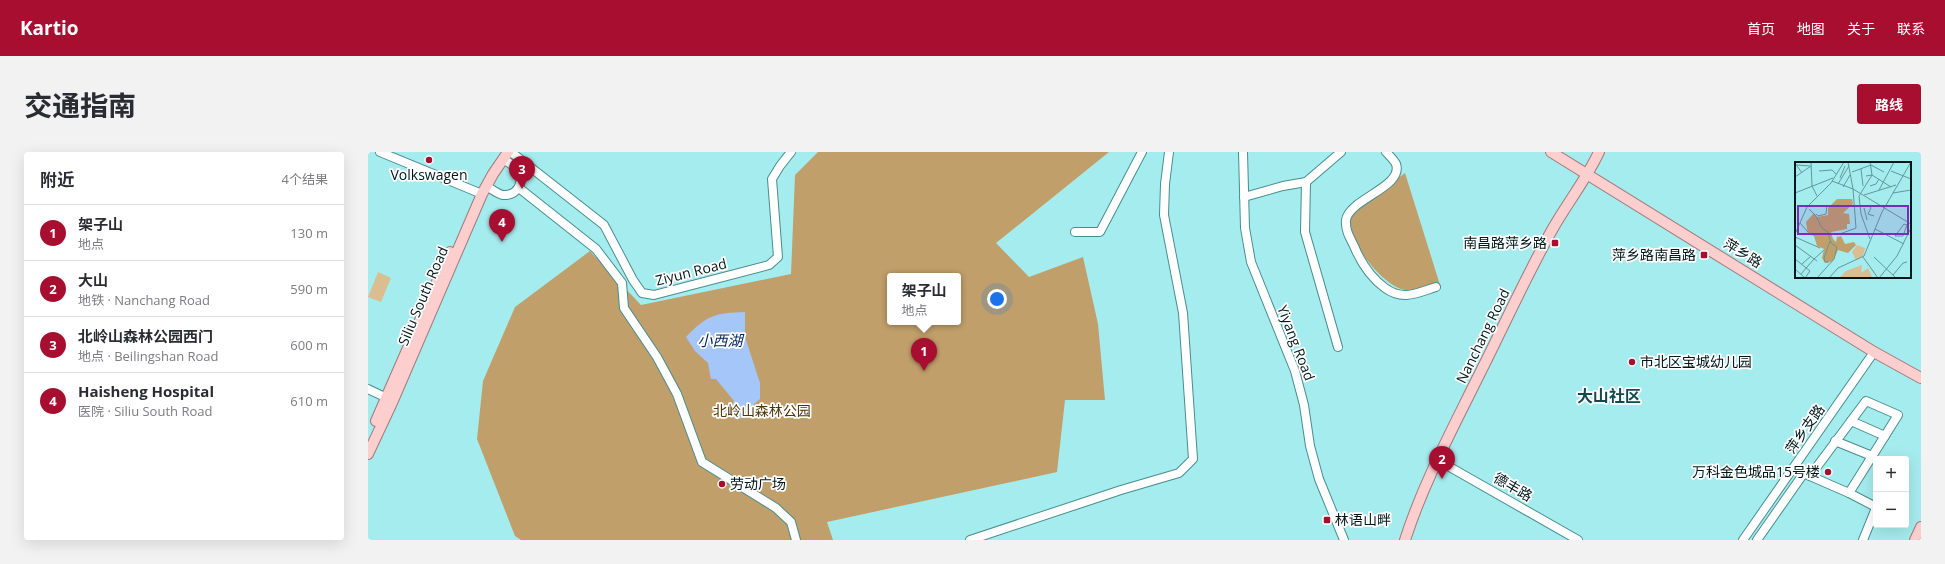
<!DOCTYPE html>
<html lang="zh">
<head>
<meta charset="utf-8">
<style>
	:root { --surface:#fff; --page:#f2f2f3; --text:#2b2b33; --muted:#7c7c81; --line:#e1e1e2; --accent:#a70e30 }
	body { margin:0; font-family:"Open Sans","Noto Sans SC",sans-serif; background:var(--page); color:var(--text) }
	.controls { position:absolute; right:12px; bottom:12px; display:grid; overflow:hidden; border-radius:4px; box-shadow:0 4px 16px #0002 }
	.controls button { width:36px; height:36px; display:grid; place-items:center; padding:0; border:0; border-bottom:1px solid var(--line); background:var(--surface); color:var(--text); font:20px sans-serif }
	.you { position:absolute; left:629px; top:147px; width:14px; height:14px; margin:-10px; border:3px solid #fff; border-radius:50%; background:#1a73e8; box-shadow:0 0 0 6px #1a73e833 }
	.badge { display:grid; place-items:center; width:26px; height:26px; border-radius:50%; background:var(--accent); color:#fff; font-size:13px; font-weight:700 }
	.pin { position:absolute; translate:-50% -33px; filter:drop-shadow(0 1px 2px #0008) }
	.pin::after { content:''; position:absolute; top:21px; width:14px; height:12px; background:inherit; clip-path:polygon(0 0,100% 0,50% 100%) }
	.popup { position:absolute; left:519px; top:121px; width:74px; height:52px; box-sizing:border-box; display:grid; place-content:center; border-radius:4px; background:var(--surface); filter:drop-shadow(0 1px 3px #0005); font-size:13px; white-space:nowrap; color:var(--muted) }
	.popup b { font-size:15px; color:var(--text) }
	.popup::after { content:''; position:absolute; left:50%; top:100%; margin-left:-8px; border:8px solid transparent; border-top-color:var(--surface) }
	.list { margin:0; padding:0; list-style:none }
	h2 { display:flex; justify-content:space-between; align-items:center; height:52px; margin:0; padding:0 16px; font-size:17px }
	h2 small { font-size:13px; font-weight:400; color:var(--muted) }
	.list li { display:grid; grid-template-columns:26px 1fr auto; gap:12px; align-items:center; box-sizing:border-box; height:56px; padding:0 16px; border-top:1px solid var(--line) }
	.list b { display:block; font-size:15px; white-space:nowrap }
	.list p { margin:0; font-size:13px; white-space:nowrap; color:var(--muted) }
	.list em { font-size:13px; font-style:normal; color:var(--muted) }
	.map { position:relative; flex:none; width:1553px; height:388px; overflow:hidden; border-radius:4px }
	header { display:flex; align-items:center; gap:24px; box-sizing:border-box; height:56px; padding:0 20px; background:var(--accent); color:#fff }
	header strong { font-size:19px }
	nav { display:flex; gap:22px; margin-inline-start:auto; font-size:14px }
	.intro { display:flex; align-items:center; justify-content:space-between; box-sizing:border-box; height:96px; padding:0 24px }
	h1 { margin:0; font-size:28px }
	.button { padding:10px 18px; border-radius:4px; background:var(--accent); color:#fff; font-size:14px; font-weight:700 }
	main { display:flex; gap:24px; padding:0 24px }
	aside { flex:1; background:var(--surface); border-radius:4px; box-shadow:0 4px 16px #0002 }
	.map>svg:first-child { display:block }
	.green { fill:#dabe92 }
	.forest { fill:#c19f6a; fill-rule:evenodd }
	.water { fill:#a4c6f9 }
	.lines { fill:none; stroke-linecap:round; stroke-linejoin:round }
	.minor-casing { stroke:#488d8f; stroke-width:10 }
	.major-casing { stroke:#a2797a; stroke-width:12 }
	.minor { stroke:#fff; stroke-width:8 }
	.major { stroke:#fccece; stroke-width:10 }
	.poi-dot { fill:#a70e30; stroke:#fefefe; stroke-width:1.5 }
	.labels { text-anchor:middle; stroke-width:3.5; stroke-linejoin:round; paint-order:stroke }
	.poi-label { font-size:14px; fill:#001819; stroke:#fefefe; text-anchor:end }
	.street-label { font-size:14px; fill:#001819; stroke:#fefefe }
	.park-label { font-size:14px; fill:#4d3609; stroke:#fefefe }
	.water-label { font-size:15px; font-style:italic; fill:#00265f; stroke:#fefefe }
	.quarter-label { font-size:16px; font-weight:bold; fill:#124a4c; stroke:#fefefe }
	.inset-road { fill:none; stroke:#639799; stroke-width:1 }
	.view { fill:#7b2cbf; fill-opacity:0.15; stroke:#7b2cbf; stroke-width:2 }
	.inset-edge { fill:none; stroke:#001819; stroke-width:2 }
</style>
</head>
<body>
<header>
<strong>Kartio</strong>
<nav><a>首页</a><a>地图</a><a>关于</a><a>联系</a></nav>
</header>
<div class="intro"><h1>交通指南</h1><a class="button">路线</a></div>
<main>
<aside>
<h2>附近<small>4个结果</small></h2>
<ul class="list">
<li><span class="badge">1</span><div><b>架子山</b><p>地点</p></div><em>130 m</em></li>
<li><span class="badge">2</span><div><b>大山</b><p>地铁 · Nanchang Road</p></div><em>590 m</em></li>
<li><span class="badge">3</span><div><b>北岭山森林公园西门</b><p>地点 · Beilingshan Road</p></div><em>600 m</em></li>
<li><span class="badge">4</span><div><b>Haisheng Hospital</b><p>医院 · Siliu South Road</p></div><em>610 m</em></li>
</ul>
</aside>
<div class="map">
<svg width="1553" height="388" viewBox="0 0 1553 388">
	<rect width="100%" height="100%" fill="#a5ecee"/>
	<path class="green" d="M10,120L23,126L13,150L0,145Z"/>
	<g class="forest">
		<path d="M450,0H741L628,91L661,125L715,105L730,172L737,248H697L689,320L459,370L465,388H153L147,384L109,287L115,229L147,155L222,99L273,153L423,122L427,23ZM522,124H590V170H522Z"/>
		<path d="M1037,21L1072,133C1060,135 1044,141 1033,137C1010,129 975,84 984,60Z"/>
	</g>
	<path class="water" d="M377,160V185L392,231V247L386,252L384,261L376,266L367,267L362,260L366,249L348,227H343L340,211L327,199L318,185C339,163 347,161 377,160Z"/>
	<g class="lines">
		<defs>
			<g id="minor">
				<path d="M12,0L114,42"/>
				<path d="M143,0L236,73L265,128L274,141L286,143L401,113L410,105L404,27L412,14L423,0"/>
				<path d="M875,0L877,76L883,110L927,219L936,253L942,294L951,327L976,388"/>
				<path d="M1018,0C1021,3 1026,8 1028,12C1036,35 981,47 978,68C977,78 982,86 986,94C993,111 1002,125 1017,136C1035,149 1049,141 1068,135"/>
				<path d="M938,30L937,80L970,195"/>
				<path d="M118,34C124,37 129,42 135,43C149,44 157,30 150,19C147,14 140,10 135,7"/>
				<path d="M151,36L228,97L254,131L256,156L289,205L309,242L334,310L408,356L423,370L428,388"/>
				<path d="M876,45L915,34L938,30L973,0"/>
				<path d="M707,80H732L774,0"/>
				<path d="M0,237L19,246"/>
				<path d="M1483,269L1517,284"/>
				<path d="M1467,289L1504,304"/>
				<path d="M1073,300L1080,314L1210,388"/>
				<path d="M1442,324L1481,341"/>
				<path d="M602,388L753,338L811,321L825,307L815,161L796,63L797,32L801,0"/>
				<path d="M1375,388L1506,200"/>
				<path d="M1389,388L1436,321L1442,324L1498,249L1530,263L1481,341L1508,355"/>
				<path d="M1495,388L1508,356"/>
			</g>
			<g id="major">
				<path d="M1183,0L1506,200L1553,226"/>
				<path d="M8,269L82,100"/>
				<path d="M0,302L23,253L114,42L125,22L140,0"/>
				<path d="M1037,388C1055,332 1083,280 1109,227C1134,178 1157,126 1184,78C1199,51 1218,28 1231,0"/>
				<path d="M1547,388L1553,375"/>
			</g>
		</defs>
		<use href="#minor" class="minor-casing"/>
		<use href="#major" class="major-casing"/>
		<use href="#minor" class="minor"/>
		<use href="#major" class="major"/>
	</g>
	<g class="poi-dot">
		<circle cx="61" cy="8" r="4"/>
		<rect x="1183" y="87" width="8" height="8" rx="2"/>
		<rect x="1332" y="99" width="8" height="8" rx="2"/>
		<circle cx="1264" cy="210" r="4"/>
		<circle cx="1460" cy="320" r="4"/>
		<circle cx="354" cy="332" r="4"/>
		<rect x="955" y="364" width="8" height="8" rx="2"/>
	</g>
	<g class="labels">
		<g class="poi-label">
			<text x="61" y="28" text-anchor="middle">Volkswagen</text>
			<text x="1179" y="96">南昌路萍乡路</text>
			<text x="1328" y="108">萍乡路南昌路</text>
			<text x="1272" y="215" text-anchor="start">市北区宝城幼儿园</text>
			<text x="1452" y="325">万科金色城品15号楼</text>
			<text x="362" y="337" text-anchor="start">劳动广场</text>
			<text x="967" y="373" text-anchor="start">林语山畔</text>
		</g>
		<g class="street-label">
			<text transform="translate(1375 101) rotate(32)" y="5">萍乡路</text>
			<text transform="translate(323 120) rotate(-14)" y="5">Ziyun Road</text>
			<text transform="translate(55 144) rotate(-67)" y="5">Siliu South Road</text>
			<text transform="translate(1115 184) rotate(-64)" y="5">Nanchang Road</text>
			<text transform="translate(928 191) rotate(69)" y="5">Yiyang Road</text>
			<text transform="translate(1437 277) rotate(-55)" y="5">萍乡支路</text>
			<text transform="translate(1145 335) rotate(30)" y="5">德丰路</text>
		</g>
		<g class="park-label">
			<text x="394" y="264">北岭山森林公园</text>
		</g>
		<g class="water-label">
			<text x="352" y="194">小西湖</text>
		</g>
		<g class="quarter-label">
			<text x="1241" y="250">大山社区</text>
		</g>
	</g>
	<g transform="translate(1427 10)">
		<rect width="116" height="116" fill="#a5ecee"/>
		<path d="M62,83L70,86L68,94L61,98L57,90ZM67,103L66,111L73,106L77,115L44,116L51,109Z" fill="#dabe92"/>
		<path d="M42,37H57L58,42L48,51L54,52L55,62H52V67L36,70L38,77L41,80L42,75L46,74L50,82L59,80L61,83L53,91L43,88L38,99L30,101L27,96L29,87L22,84L19,74L13,72L11,60L19,51L22,55L33,53V46Z" fill="#c19f6a"/>
		<path class="inset-road" d="M16,0L17,24L22,34M53,0L58,27M0,1L7,11M2,3L15,4M66,7L68,24M24,9L37,8L41,12M96,9L116,17M57,10L76,3L89,10M71,14L77,13L96,25M0,15L16,4M45,16L50,4M37,19L58,27L116,62M43,22L54,4M75,24L81,22L84,17M48,25L55,13M84,28L99,0M0,31L38,16M98,31L116,28M69,33L101,23M74,43L76,46L73,52L79,54M69,46L72,58M14,47L21,54L27,66L33,70L36,81L42,85L39,97L22,116M21,52L23,54L31,52L32,43M5,61L13,70M109,62L112,63L108,74H100ZM80,67L109,82M0,72L12,45L36,21L49,0M42,73L61,66L58,27M0,75L25,86M75,77L66,52L64,34L77,13L75,0M0,83L22,99M68,95L83,116M79,95L101,116M0,97L15,109L10,116M19,97L29,88M34,100H30L29,96L35,79M7,102L16,94M0,107L10,116M6,112L19,97M98,113L108,101L112,100M34,116L43,106L69,94L87,50L116,0M84,116L102,94L116,66"/>
		<path class="view" d="M3,44H113V72H3Z"/>
		<rect width="116" height="116" class="inset-edge"/>
	</g>
</svg>
<div class="controls">
<button>+</button>
<button>−</button>
</div>
<div class="you"></div>
<div class="pin badge" style="left:556px;top:219px">1</div>
<div class="popup"><b>架子山</b>地点</div>
<div class="pin badge" style="left:1074px;top:327px">2</div>
<div class="pin badge" style="left:154px;top:37px">3</div>
<div class="pin badge" style="left:134px;top:90px">4</div>
</div>
</main>
</body>
</html>
